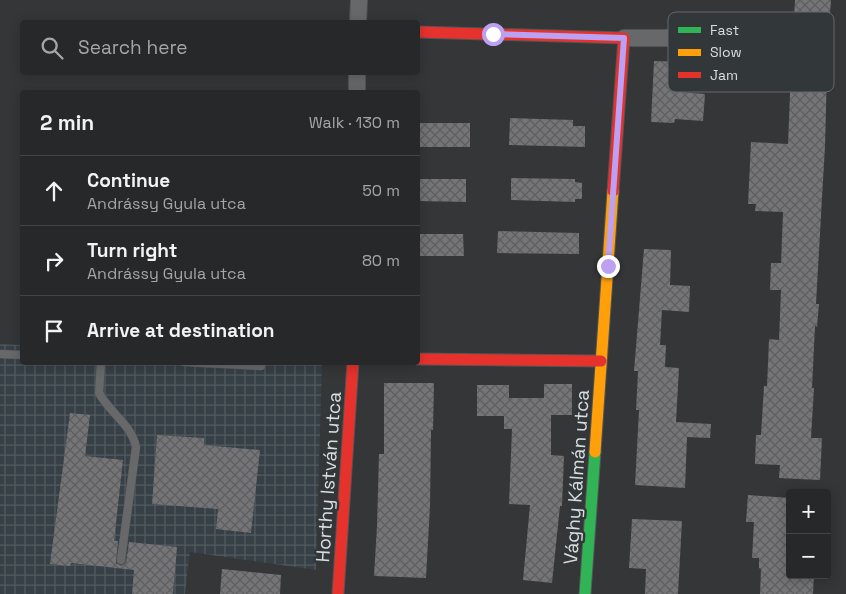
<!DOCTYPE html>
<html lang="en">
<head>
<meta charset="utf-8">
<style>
	:root { --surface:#27282a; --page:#333436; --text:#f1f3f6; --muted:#a4a6a8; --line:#434447 }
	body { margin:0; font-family:"Space Grotesk",sans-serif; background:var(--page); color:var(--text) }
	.controls { position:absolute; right:15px; bottom:15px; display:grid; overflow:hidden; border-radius:5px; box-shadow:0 2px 12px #0003 }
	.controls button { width:45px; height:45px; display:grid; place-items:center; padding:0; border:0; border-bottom:1px solid var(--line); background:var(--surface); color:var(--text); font:25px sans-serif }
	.stop { position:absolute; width:15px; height:15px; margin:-11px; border:4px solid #bca0f2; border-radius:50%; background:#fff }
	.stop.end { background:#bca0f2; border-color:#fff; box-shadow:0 1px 5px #0008 }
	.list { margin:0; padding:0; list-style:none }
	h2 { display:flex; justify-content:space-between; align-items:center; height:65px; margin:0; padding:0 20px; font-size:21px }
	h2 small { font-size:16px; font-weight:400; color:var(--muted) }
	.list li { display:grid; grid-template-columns:32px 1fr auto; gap:15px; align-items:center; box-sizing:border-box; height:70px; padding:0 20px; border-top:1px solid var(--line) }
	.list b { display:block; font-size:19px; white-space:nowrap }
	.list p { margin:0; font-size:16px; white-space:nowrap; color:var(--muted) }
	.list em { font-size:16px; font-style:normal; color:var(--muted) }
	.icon { flex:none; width:28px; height:28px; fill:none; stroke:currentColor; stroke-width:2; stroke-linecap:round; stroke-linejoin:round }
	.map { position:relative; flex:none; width:846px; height:594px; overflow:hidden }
	.search { position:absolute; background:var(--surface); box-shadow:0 2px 12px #0003; left:20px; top:20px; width:400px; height:55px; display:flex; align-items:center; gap:12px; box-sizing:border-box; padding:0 18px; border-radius:5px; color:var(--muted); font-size:19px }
	.panel { position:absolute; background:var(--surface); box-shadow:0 2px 12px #0003; left:20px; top:90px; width:400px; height:275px; border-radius:5px }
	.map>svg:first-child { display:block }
	.industrial { fill:url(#industrial-grid) }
	.building { fill:url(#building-cross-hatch) }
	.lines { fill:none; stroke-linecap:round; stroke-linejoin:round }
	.lane-casing { stroke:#525456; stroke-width:9 }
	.street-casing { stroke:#525456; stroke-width:18 }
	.fast-casing { stroke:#525456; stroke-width:13 }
	.slow-casing { stroke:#525456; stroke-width:13 }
	.jam-casing { stroke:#525456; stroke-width:13 }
	.lane { stroke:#676869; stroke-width:8 }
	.street { stroke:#676869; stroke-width:16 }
	.fast { stroke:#30b455; stroke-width:11 }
	.slow { stroke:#ff9f0a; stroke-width:11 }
	.jam { stroke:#e5322d; stroke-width:11 }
	.route { stroke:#bca0f2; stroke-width:6 }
	.labels { text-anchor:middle; stroke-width:5; stroke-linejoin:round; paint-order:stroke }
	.street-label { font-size:19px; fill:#dbdee0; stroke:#32373a }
	.key { fill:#32373a; stroke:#65696c; stroke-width:1 }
	.key-label { font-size:14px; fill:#dbdee0 }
</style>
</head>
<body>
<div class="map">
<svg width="846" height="594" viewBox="0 0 846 594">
	<defs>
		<pattern id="industrial-grid" width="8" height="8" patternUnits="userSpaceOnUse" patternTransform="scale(1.25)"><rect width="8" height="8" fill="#364046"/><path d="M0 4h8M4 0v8" fill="none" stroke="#525b60"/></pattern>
		<pattern id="building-cross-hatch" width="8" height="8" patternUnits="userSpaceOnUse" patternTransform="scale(1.25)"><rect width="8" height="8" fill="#757476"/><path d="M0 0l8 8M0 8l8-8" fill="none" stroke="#5e5e5f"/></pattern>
	</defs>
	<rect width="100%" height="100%" fill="#343638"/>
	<path class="industrial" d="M0,344L22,345V362L322,363L316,570L190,552L185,594H0Z"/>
	<g class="building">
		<path d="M795,0H831L826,71H827L825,146L816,304H819L817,327L815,326L812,388H814L811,438H822L820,480L779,478L780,465L755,464L756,435H761L764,386H767L769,339L779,340L781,290H770L771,263H781L783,212L755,211L756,204H748L751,142L788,144L791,69H794L797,18H794Z"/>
		<path d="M654,61L682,62L680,92L705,94L703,121L675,119L674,123L651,122Z"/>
		<path d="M510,118L573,120V126H585V147L509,145Z"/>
		<rect x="418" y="123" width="52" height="24"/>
		<path d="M511,178L575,179V182L582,183V199H575V202L511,200Z"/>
		<path d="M418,179H466V202L418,201Z"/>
		<path d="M498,231L579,233V254L497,253Z"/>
		<path d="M418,234H463L464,256H418Z"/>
		<path d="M644,249L671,250L670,285L690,286L689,312L662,310L660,345H666L665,367L679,368L676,422L711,424L710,438L687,437L685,488L635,485L639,410H636L638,371H634Z"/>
		<path d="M384,383H434L433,430H431L430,506L426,578L374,576L377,526L379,454H384Z"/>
		<path d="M544,384H572V415H551V455L564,456L562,506H560L552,583L523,580L530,505L509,504L512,429H504V416H477V385H509V398H544Z"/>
		<path d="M70,413L90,415L85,456L123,460L114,541H118L116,563L121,566L126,563L129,542L177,547L173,594H132L134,570L71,563L70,566L50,564Z"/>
		<path d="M157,435L204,438V445L260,450L251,533L216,529L218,509L152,504Z"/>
		<path d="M748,495L790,498V575H814L813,594H760L761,569L759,568V558H752L754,522H746Z"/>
		<path d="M632,519L682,521L678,594H645L646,569L629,568Z"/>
		<path d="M222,569L281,575L280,594H220Z"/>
	</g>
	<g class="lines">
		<defs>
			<g id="lane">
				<path d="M0,354L22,355"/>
				<path d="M101,362L99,393C110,413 131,424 136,447L121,560"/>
				<path d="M184,362L261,366"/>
			</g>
			<g id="street">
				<path d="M358,22L359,0"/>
				<path d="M624,38H704"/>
				<path d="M357,92V72"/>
			</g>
			<path id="fast" d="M585,594L595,452"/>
			<path id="slow" d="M595,452L613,191"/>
			<g id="jam">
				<path d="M418,32L624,38L613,191"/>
				<path d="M418,359L601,361"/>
				<path d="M338,594L353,362"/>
			</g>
		</defs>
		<use href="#lane" class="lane-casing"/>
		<use href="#street" class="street-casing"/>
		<use href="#fast" class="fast-casing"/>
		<use href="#slow" class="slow-casing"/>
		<use href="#jam" class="jam-casing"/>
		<use href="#lane" class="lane"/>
		<use href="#street" class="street"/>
		<use href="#fast" class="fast"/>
		<use href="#slow" class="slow"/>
		<use href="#jam" class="jam"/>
	</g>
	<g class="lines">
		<path class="route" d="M493,34L624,38L608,266"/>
	</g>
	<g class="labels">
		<g class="street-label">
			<text transform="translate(328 477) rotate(-86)" y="7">Horthy István utca</text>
			<text transform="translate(576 477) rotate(-86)" y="7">Vághy Kálmán utca</text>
		</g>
	</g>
	<rect x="668" y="12" width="166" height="80" rx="8" class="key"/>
	<rect x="678" y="27" width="23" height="6" fill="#30b455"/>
	<rect x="678" y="49" width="23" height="7" fill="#ff9f0a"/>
	<rect x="678" y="72" width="23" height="6" fill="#e5322d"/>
	<g class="key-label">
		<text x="710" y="35">Fast</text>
		<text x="710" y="57">Slow</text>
		<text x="710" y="80">Jam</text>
	</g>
</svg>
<div class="controls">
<button>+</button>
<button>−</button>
</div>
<div class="stop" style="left:493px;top:34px"></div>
<div class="stop end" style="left:608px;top:266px"></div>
<div class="search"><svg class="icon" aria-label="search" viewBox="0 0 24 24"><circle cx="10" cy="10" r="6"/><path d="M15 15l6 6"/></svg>Search here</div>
<section class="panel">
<h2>2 min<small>Walk · 130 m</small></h2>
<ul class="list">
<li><svg class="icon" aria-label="ahead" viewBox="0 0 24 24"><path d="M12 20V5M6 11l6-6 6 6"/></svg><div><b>Continue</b><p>Andrássy Gyula utca</p></div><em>50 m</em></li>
<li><svg class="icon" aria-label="right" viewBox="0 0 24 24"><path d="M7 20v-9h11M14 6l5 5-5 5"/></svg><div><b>Turn right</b><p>Andrássy Gyula utca</p></div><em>80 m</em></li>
<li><svg class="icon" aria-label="arrive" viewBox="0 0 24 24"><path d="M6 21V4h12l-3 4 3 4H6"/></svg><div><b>Arrive at destination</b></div></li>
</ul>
</section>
</div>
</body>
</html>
